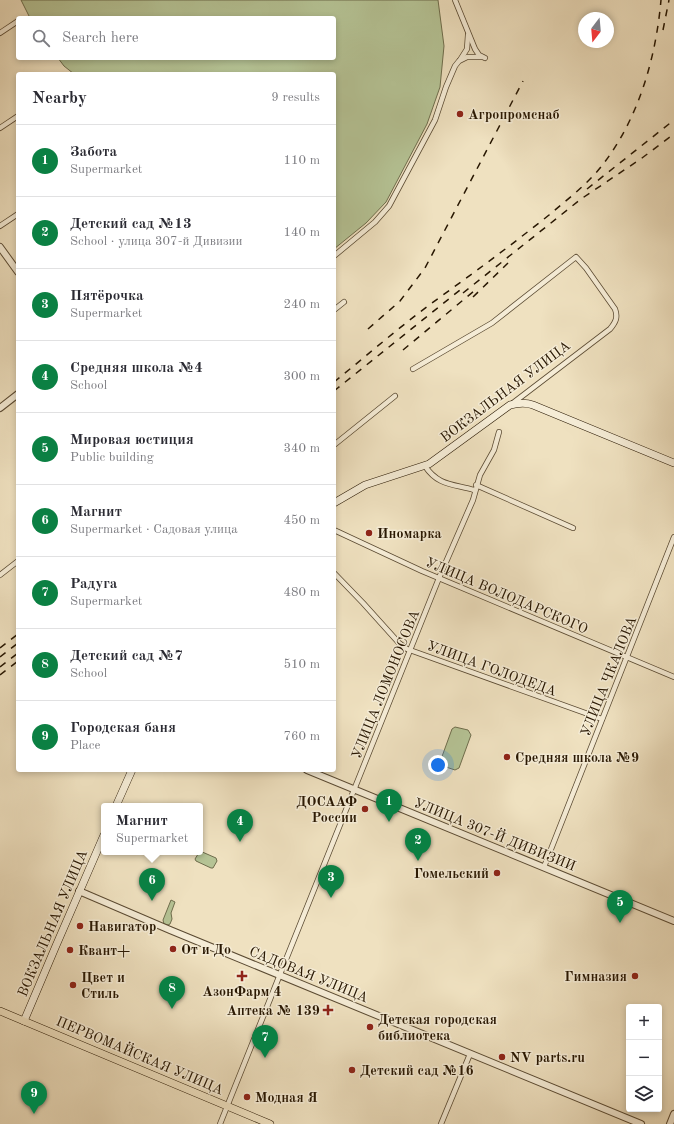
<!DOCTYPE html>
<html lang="en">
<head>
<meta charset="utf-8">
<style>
	:root { --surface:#fff; --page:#f7f7f7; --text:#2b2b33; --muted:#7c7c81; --line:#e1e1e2; --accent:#0b8043 }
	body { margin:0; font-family:"Old Standard TT",serif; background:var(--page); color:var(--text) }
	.controls { position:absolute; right:12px; bottom:12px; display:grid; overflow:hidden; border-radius:4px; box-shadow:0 2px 6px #0003 }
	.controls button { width:36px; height:36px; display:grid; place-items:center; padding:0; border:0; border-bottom:1px solid var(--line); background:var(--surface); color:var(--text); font:20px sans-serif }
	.compass { position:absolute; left:578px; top:12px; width:36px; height:36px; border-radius:50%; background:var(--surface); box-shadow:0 2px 6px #0003; rotate:196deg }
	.you { position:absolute; left:438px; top:765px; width:14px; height:14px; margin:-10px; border:3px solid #fff; border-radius:50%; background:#1a73e8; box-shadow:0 0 0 6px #1a73e833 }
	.badge { display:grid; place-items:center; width:26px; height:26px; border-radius:50%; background:var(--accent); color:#fff; font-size:13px; font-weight:700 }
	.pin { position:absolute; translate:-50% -33px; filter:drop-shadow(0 1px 2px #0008) }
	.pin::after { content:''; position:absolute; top:21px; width:14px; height:12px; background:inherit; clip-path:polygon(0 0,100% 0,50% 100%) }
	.popup { position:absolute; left:101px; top:803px; width:102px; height:52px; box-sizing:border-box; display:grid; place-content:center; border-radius:4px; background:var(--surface); filter:drop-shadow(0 1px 3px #0005); font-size:13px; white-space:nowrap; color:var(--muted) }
	.popup b { font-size:15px; color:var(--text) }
	.popup::after { content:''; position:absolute; left:50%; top:100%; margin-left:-8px; border:8px solid transparent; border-top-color:var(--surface) }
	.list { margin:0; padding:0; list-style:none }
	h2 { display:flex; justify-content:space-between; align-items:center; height:52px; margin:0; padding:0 16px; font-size:17px }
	h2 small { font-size:13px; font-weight:400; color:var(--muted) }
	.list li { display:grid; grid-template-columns:26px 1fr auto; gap:12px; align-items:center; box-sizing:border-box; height:72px; padding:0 16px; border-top:1px solid var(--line) }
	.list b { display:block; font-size:15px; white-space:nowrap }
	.list p { margin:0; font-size:13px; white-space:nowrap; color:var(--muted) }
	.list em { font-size:13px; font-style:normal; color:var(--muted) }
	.icon { flex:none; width:22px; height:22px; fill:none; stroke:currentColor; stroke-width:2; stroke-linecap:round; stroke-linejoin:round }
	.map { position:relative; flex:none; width:674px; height:1124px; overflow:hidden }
	.search { position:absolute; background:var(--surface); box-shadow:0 2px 6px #0003; left:16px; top:16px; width:320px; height:44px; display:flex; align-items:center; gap:10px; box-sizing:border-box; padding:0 14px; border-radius:4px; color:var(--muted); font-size:15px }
	.panel { position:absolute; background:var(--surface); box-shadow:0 2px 6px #0003; left:16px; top:72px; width:320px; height:700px; border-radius:4px }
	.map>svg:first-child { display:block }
	.green { fill:#b5c395; stroke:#6e6d4c }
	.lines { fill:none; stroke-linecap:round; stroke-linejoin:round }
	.minor-casing { stroke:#5a4a32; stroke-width:6 }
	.tertiary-casing { stroke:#5a4a32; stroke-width:8 }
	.secondary-casing { stroke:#281702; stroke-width:8 }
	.primary-casing { stroke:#281702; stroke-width:8 }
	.minor { stroke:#f5ecd6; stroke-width:4.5 }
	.tertiary { stroke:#f5ecd6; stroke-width:6 }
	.secondary { stroke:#f5ecd6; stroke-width:7 }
	.primary { stroke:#efe1c0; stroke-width:7 }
	.rail { stroke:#281702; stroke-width:1.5; stroke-dasharray:7 7; stroke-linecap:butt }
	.poi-dot { fill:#8f2418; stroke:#f5ecd6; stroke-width:1.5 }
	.labels { text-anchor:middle; stroke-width:3; stroke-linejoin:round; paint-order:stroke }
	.poi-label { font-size:14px; font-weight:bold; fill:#281702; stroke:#f5ecd6; text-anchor:start }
	.street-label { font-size:14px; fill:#281702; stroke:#f5ecd6 }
</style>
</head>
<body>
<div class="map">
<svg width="674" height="1124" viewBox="0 0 674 1124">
	<rect width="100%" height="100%" fill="#efe1c0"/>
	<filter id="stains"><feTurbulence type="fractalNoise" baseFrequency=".005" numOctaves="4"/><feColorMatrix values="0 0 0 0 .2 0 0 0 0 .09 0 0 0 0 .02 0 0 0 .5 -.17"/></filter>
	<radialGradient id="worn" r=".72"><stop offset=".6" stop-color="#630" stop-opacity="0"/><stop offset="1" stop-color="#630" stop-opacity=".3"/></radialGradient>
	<g class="green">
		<path d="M21,0H438L444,46L440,87L427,124L386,202L366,223L334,249V74H74L64,66L58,58H334V18H30Z"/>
		<path d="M455,727L468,730L471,735L459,768L455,770L443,766L440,762L452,729Z"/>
		<path d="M200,851L216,858L217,861L213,868H211L196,861L195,859Z"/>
		<path d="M171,900L175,902L171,913L172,919L170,924L168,925L164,924L163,920Z"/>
	</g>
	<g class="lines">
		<defs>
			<g id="minor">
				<path d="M455,0L475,49L479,55L485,58"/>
				<path d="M0,33L18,21"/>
				<path d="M460,60L467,49L468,35"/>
				<path d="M0,128L18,116"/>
				<path d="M0,226L18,214"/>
				<path d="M334,256L375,222L389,206L435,120L446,87L455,66L459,61L467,57H482"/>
				<path d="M334,310L344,302"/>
				<path d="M413,369L492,323L576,257L586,268L615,309C618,317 616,322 610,329L513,403"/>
				<path d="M334,445L395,396"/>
				<path d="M425,466C438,486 454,484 474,490"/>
				<path d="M476,485L573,528"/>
				<path d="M334,530L422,571L674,677"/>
				<path d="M334,573L363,603L399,643L407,649L602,719"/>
				<path d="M0,575L18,561"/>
				<path d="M544,867L674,537"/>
				<path d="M220,1124L439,578L473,500L480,475L494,450L499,432"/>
				<path d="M441,1124L470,1054"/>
			</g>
			<g id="tertiary">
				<path d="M0,247L18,272"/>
				<path d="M0,408L18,394"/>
				<path d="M307,770L674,921"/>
				<path d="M79,891L170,930L641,1124"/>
				<path d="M670,1124L674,1114"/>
			</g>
			<g id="secondary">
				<path d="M334,503L365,485L429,464L510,405C518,403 525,402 533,405L674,463"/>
				<path d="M116,806L132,770"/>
				<path d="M24,1021L55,948L104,835"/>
			</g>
			<path id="primary" d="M0,1011L270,1124"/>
		</defs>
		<use href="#minor" class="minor-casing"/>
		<use href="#tertiary" class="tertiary-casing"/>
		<use href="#secondary" class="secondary-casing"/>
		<use href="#primary" class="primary-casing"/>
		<use href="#minor" class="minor"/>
		<use href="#tertiary" class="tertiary"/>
		<use href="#secondary" class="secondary"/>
		<use href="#primary" class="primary"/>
		<g class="rail">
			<path d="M663,30L669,0"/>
			<path d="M587,189L674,120"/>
			<path d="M463,293L581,199L642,158L674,134"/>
			<path d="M473,297L508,263"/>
			<path d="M368,329L400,301L425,268L523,81"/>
			<path d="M403,350L474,291"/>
			<path d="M334,382C370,353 405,322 443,295C479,269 514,243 549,215C568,199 589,183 604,163C639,117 656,57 661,0"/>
			<path d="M334,391L465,286"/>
			<path d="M0,648L18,634"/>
			<path d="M0,657L18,643"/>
			<path d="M0,667L18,653"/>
			<path d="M0,675L18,661"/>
		</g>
	</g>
	<g class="poi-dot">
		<circle cx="460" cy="114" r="4"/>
		<circle cx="369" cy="533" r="4"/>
		<circle cx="507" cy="757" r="4"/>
		<circle cx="365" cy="809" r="4"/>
		<circle cx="497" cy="873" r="4"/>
		<circle cx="80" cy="926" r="4"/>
		<circle cx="173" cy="949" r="4"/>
		<circle cx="70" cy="950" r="4"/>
		<path d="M240 970h4v4h4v4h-4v4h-4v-4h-4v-4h4z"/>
		<circle cx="635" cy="976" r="4"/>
		<circle cx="73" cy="985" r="4"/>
		<path d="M326 1004h4v4h4v4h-4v4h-4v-4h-4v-4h4z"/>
		<circle cx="370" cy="1027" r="4"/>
		<circle cx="502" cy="1057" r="4"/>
		<circle cx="352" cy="1070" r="4"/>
		<circle cx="247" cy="1097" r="4"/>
	</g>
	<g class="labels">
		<g class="poi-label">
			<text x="468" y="119">Агропромснаб</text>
			<text x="377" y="538">Иномарка</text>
			<text x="515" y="762">Средняя школа №9</text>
			<text x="357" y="806" text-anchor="end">ДОСААФ<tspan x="357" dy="16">России</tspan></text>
			<text x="489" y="878" text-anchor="end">Гомельский</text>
			<text x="88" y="931">Навигатор</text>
			<text x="181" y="954">От и До</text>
			<text x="78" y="955">Квант+</text>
			<text x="627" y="981" text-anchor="end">Гимназия</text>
			<text x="81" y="982">Цвет и<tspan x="81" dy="16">Стиль</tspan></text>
			<text x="242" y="996" text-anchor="middle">АзонФарм 4</text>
			<text x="320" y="1015" text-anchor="end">Аптека № 139</text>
			<text x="378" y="1024">Детская городская<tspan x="378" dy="16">библиотека</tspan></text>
			<text x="510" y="1062">NV parts.ru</text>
			<text x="360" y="1075">Детский сад №16</text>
			<text x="255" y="1102">Модная Я</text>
		</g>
		<g class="street-label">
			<text transform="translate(505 391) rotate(-37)" y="5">ВОКЗАЛЬНАЯ УЛИЦА</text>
			<text transform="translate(507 595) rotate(23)" y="5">УЛИЦА ВОЛОДАРСКОГО</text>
			<text transform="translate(492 668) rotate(20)" y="5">УЛИЦА ГОЛОДЕДА</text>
			<text transform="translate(608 676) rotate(-68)" y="5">УЛИЦА ЧКАЛОВА</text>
			<text transform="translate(385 684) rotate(-68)" y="5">УЛИЦА ЛОМОНОСОВА</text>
			<text transform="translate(495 834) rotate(22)" y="5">УЛИЦА 307-Й ДИВИЗИИ</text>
			<text transform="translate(52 923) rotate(-67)" y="5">ВОКЗАЛЬНАЯ УЛИЦА</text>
			<text transform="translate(309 974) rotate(22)" y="5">САДОВАЯ УЛИЦА</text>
			<text transform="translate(140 1055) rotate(23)" y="5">ПЕРВОМАЙСКАЯ УЛИЦА</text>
		</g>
	</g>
	<rect width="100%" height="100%" filter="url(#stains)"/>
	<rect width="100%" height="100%" fill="url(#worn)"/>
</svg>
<div class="controls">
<button>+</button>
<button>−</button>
<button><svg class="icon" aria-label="layers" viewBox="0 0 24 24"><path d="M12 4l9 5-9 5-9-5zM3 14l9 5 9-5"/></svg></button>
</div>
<svg class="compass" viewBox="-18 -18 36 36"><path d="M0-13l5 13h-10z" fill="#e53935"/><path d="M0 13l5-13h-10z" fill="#7c7c81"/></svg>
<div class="you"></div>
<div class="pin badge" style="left:389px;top:822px">1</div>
<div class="pin badge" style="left:418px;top:861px">2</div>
<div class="pin badge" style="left:331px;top:898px">3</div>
<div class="pin badge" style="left:240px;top:842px">4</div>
<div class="pin badge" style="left:620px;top:923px">5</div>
<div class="pin badge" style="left:152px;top:901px">6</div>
<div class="popup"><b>Магнит</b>Supermarket</div>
<div class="pin badge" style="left:265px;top:1058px">7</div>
<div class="pin badge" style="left:172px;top:1009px">8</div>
<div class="pin badge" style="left:34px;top:1114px">9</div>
<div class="search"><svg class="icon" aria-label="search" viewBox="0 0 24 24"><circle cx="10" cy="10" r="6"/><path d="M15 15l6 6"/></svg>Search here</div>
<section class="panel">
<h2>Nearby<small>9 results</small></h2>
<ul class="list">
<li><span class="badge">1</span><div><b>Забота</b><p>Supermarket</p></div><em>110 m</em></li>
<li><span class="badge">2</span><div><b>Детский сад №13</b><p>School · улица 307-й Дивизии</p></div><em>140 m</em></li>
<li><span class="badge">3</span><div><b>Пятёрочка</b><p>Supermarket</p></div><em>240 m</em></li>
<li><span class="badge">4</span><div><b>Средняя школа №4</b><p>School</p></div><em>300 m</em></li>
<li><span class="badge">5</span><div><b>Мировая юстиция</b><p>Public building</p></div><em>340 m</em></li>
<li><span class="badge">6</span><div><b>Магнит</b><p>Supermarket · Садовая улица</p></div><em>450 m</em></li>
<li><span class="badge">7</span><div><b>Радуга</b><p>Supermarket</p></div><em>480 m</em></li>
<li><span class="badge">8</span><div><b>Детский сад №7</b><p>School</p></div><em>510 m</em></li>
<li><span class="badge">9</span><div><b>Городская баня</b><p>Place</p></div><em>760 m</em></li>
</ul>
</section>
</div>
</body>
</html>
